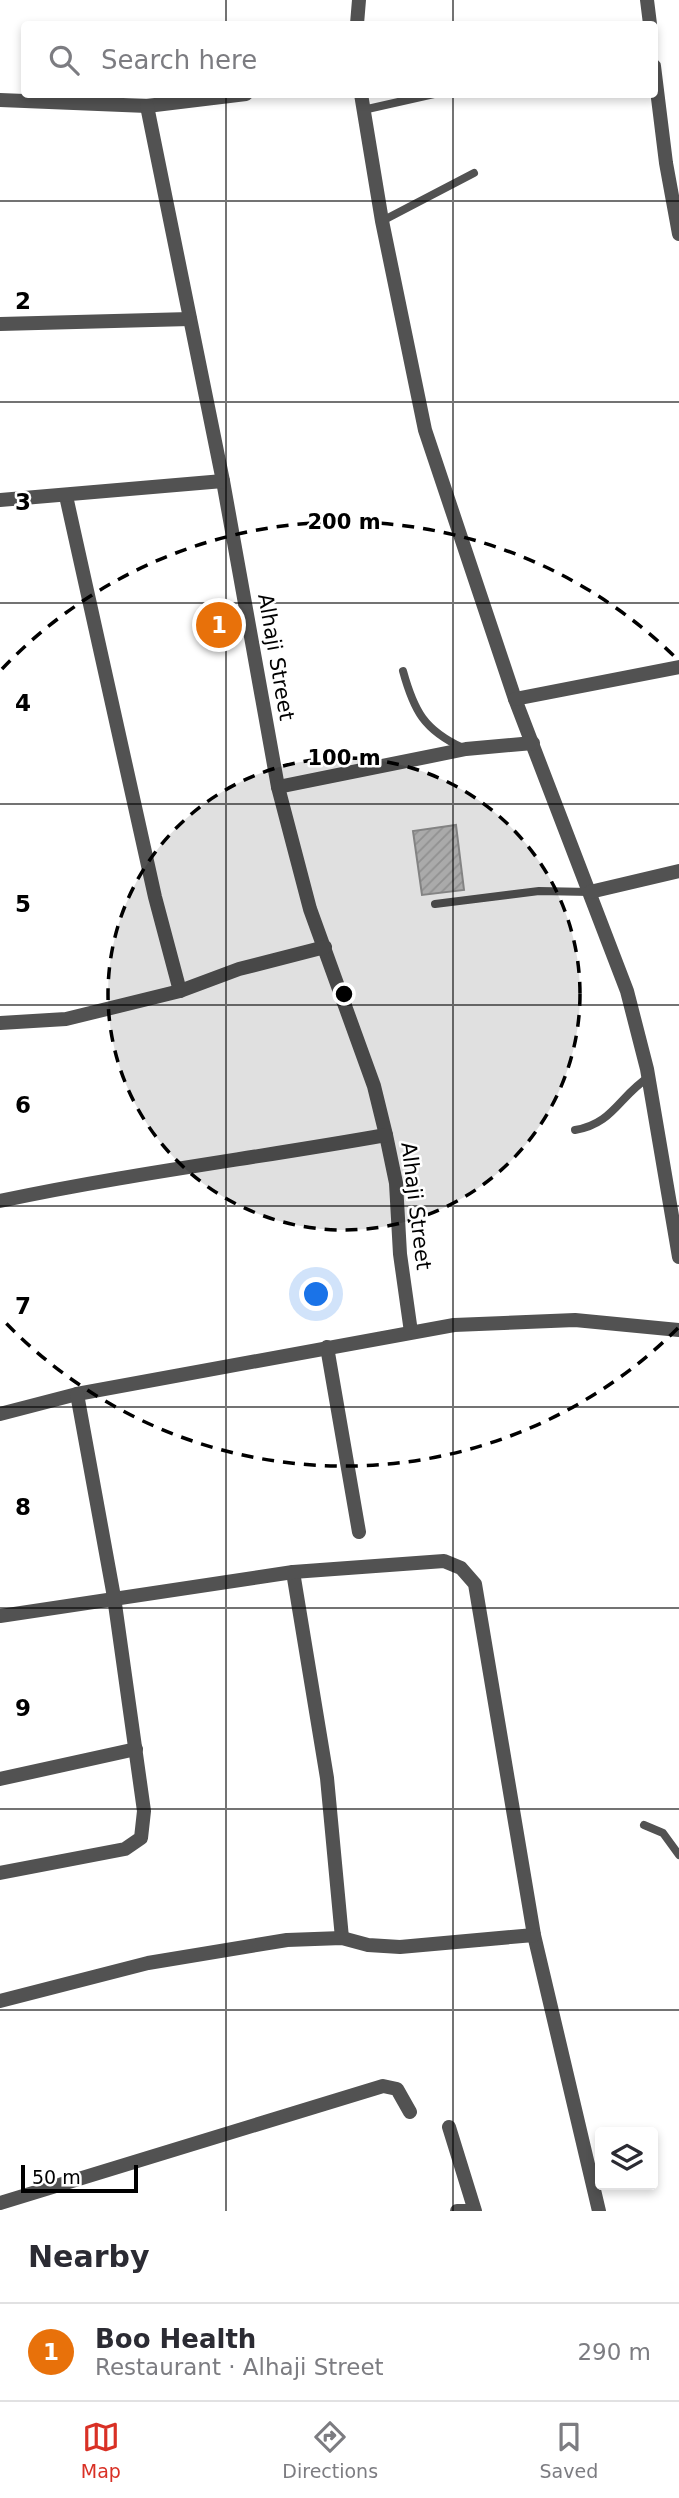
<!DOCTYPE html>
<html lang="en">
<head>
<meta charset="utf-8">
<style>
	:root { --surface:#fff; --page:#f7f7f7; --text:#2b2b33; --muted:#7c7c81; --line:#e1e1e2; --accent:#d93025 }
	body { margin:0; font-family:"DejaVu Sans",sans-serif; background:var(--page); color:var(--text) }
	.controls { position:absolute; right:21px; bottom:21px; display:grid; overflow:hidden; border-radius:7px; box-shadow:0 4px 10px #0003 }
	.controls button { width:63px; height:63px; display:grid; place-items:center; padding:0; border:0; border-bottom:2px solid var(--line); background:var(--surface); color:var(--text); font:35px sans-serif }
	.scale { position:absolute; left:21px; bottom:18px; width:117px; box-sizing:border-box; padding-left:7px; border:4px solid #000; border-top:0; font-size:19px; line-height:24px; white-space:nowrap; color:#000; -webkit-text-stroke:5px #fff; paint-order:stroke }
	.you { position:absolute; left:317px; top:1295px; width:24px; height:24px; margin:-18px; border:5px solid #fff; border-radius:50%; background:#1a73e8; box-shadow:0 0 0 10px #1a73e833 }
	.badge { display:grid; place-items:center; width:46px; height:46px; border-radius:50%; background:var(--accent); color:#fff; font-size:23px; font-weight:700 }
	.pin { position:absolute; translate:-50% -50%; border:4px solid #fff; box-shadow:0 2px 7px #0006 }
	.list { margin:0; padding:0; list-style:none }
	h2 { display:flex; justify-content:space-between; align-items:center; height:91px; margin:0; padding:0 28px; font-size:30px }
	h2 small { font-size:23px; font-weight:400; color:var(--muted) }
	.list li { display:grid; grid-template-columns:46px 1fr auto; gap:21px; align-items:center; box-sizing:border-box; height:98px; padding:0 28px; border-top:2px solid var(--line) }
	.list b { display:block; font-size:26px; white-space:nowrap }
	.list p { margin:0; font-size:23px; white-space:nowrap; color:var(--muted) }
	.list em { font-size:23px; font-style:normal; color:var(--muted) }
	.icon { flex:none; width:38px; height:38px; fill:none; stroke:currentColor; stroke-width:2; stroke-linecap:round; stroke-linejoin:round }
	.map { position:relative; flex:none; width:679px; height:2211px; overflow:hidden }
	.search { position:absolute; background:var(--surface); box-shadow:0 4px 10px #0003; left:21px; right:21px; top:21px; height:77px; display:flex; align-items:center; gap:18px; box-sizing:border-box; padding:0 24px; border-radius:7px; color:var(--muted); font-size:26px }
	.sheet { height:189px; background:var(--surface) }
	nav { display:flex; justify-content:space-around; align-items:center; box-sizing:border-box; height:98px; border-top:2px solid var(--line); background:var(--surface); font-size:19px; color:var(--muted) }
	nav a { display:grid; justify-items:center; gap:4px }
	nav .on { color:var(--accent) }
	.map>svg:first-child { display:block }
	.building { fill:url(#building-hatch); stroke:#969696; stroke-width:2 }
	.lines { fill:none; stroke-linecap:round; stroke-linejoin:round }
	.service { stroke:#525252; stroke-width:8 }
	.minor { stroke:#525252; stroke-width:14 }
	.grid { fill:none; stroke:#000; stroke-width:2; stroke-opacity:0.55 }
	.ring { fill:none; stroke:#000; stroke-width:3.5; stroke-dasharray:12 9 }
	.labels { text-anchor:middle; stroke-width:5; stroke-linejoin:round; paint-order:stroke }
	.street-label { font-size:21px; fill:#000; stroke:#fff }
	.grid-label { font-size:23px; text-anchor:middle; font-weight:bold; fill:#000; stroke:#fff; stroke-width:5; stroke-linejoin:round; paint-order:stroke }
	.centre { fill:#000; stroke:#fff; stroke-width:3.5 }
	.ring-label { font-size:21px; text-anchor:middle; font-weight:bold; fill:#000; stroke:#fff; stroke-width:5; stroke-linejoin:round; paint-order:stroke }
</style>
</head>
<body>
<div class="map">
<svg width="679" height="2211" viewBox="0 0 679 2211">
	<defs>
		<pattern id="building-hatch" width="6" height="6" patternUnits="userSpaceOnUse" patternTransform="scale(1.75)"><rect width="6" height="6" fill="#c2c2c2"/><path d="M-1 1l2-2M0 6l6-6M5 7l2-2" fill="none" stroke="#a5a5a5"/></pattern>
	</defs>
	<rect width="100%" height="100%" fill="#fff"/>
	<path class="building" d="M456,825L464,890L422,895L413,831Z"/>
	<g class="lines">
		<g class="service">
			<path d="M363,110L434,94"/>
			<path d="M382,221L474,173"/>
			<path d="M403,671C414,711 424,730 463,748"/>
			<path d="M435,904L539,891L590,892"/>
			<path d="M575,1130C613,1124 619,1096 649,1077"/>
			<path d="M644,1825L663,1833L679,1855"/>
		</g>
		<g class="minor">
			<path d="M647,0L650,24"/>
			<path d="M357,24L359,0"/>
			<path d="M654,66L666,163L679,234"/>
			<path d="M361,94L382,221L425,430L515,699L627,991L647,1069L679,1257"/>
			<path d="M0,100L147,106L246,94"/>
			<path d="M147,106L223,481L278,787L310,909L374,1086L386,1135L396,1183L400,1254L411,1332"/>
			<path d="M0,324L190,319"/>
			<path d="M66,496L155,897L180,991"/>
			<path d="M0,500L223,481"/>
			<path d="M515,699L679,667"/>
			<path d="M278,787L466,749L533,743"/>
			<path d="M590,892L679,871"/>
			<path d="M0,1023L66,1019L180,991L239,969L325,947"/>
			<path d="M0,1201C127,1174 257,1158 386,1135"/>
			<path d="M327,1347L359,1532"/>
			<path d="M0,1414L77,1394L454,1325L575,1320L679,1330"/>
			<path d="M293,1572L327,1778L342,1938"/>
			<path d="M0,1616L293,1572L444,1561L461,1568L475,1584L534,1935L599,2211"/>
			<path d="M0,1779L136,1749"/>
			<path d="M0,1873L125,1849L141,1838L144,1811L114,1597L77,1394"/>
			<path d="M0,2001L148,1963L287,1940L342,1938L368,1945L400,1947L534,1935"/>
			<path d="M449,2127L475,2211"/>
			<path d="M0,2203L383,2086L397,2089L410,2112"/>
			<path d="M457,2211H466"/>
		</g>
	</g>
	<path class="grid" d="M226,0V24M453,0V24M226,94V2211M453,94V2211M0,201H679M0,402H679M0,603H679M0,804H679M0,1005H679M0,1206H679M0,1407H679M0,1608H679M0,1809H679M0,2010H679"/>
	<circle cx="344" cy="994" r="236" fill="#000" fill-opacity=".12"/>
	<g class="ring">
		<circle cx="344" cy="994" r="236"/>
		<path d="M678 1328A472 472 0 0 1 2 1319M2 669A472 472 0 0 1 678 660"/>
	</g>
	<g class="labels">
		<g class="street-label">
			<text transform="translate(276 657) rotate(80)" y="7">Alhaji Street</text>
			<text transform="translate(416 1206) rotate(83)" y="7">Alhaji Street</text>
		</g>
	</g>
	<g class="grid-label">
		<text x="23" y="309">2</text>
		<text x="23" y="510">3</text>
		<text x="23" y="711">4</text>
		<text x="23" y="912">5</text>
		<text x="23" y="1113">6</text>
		<text x="23" y="1314">7</text>
		<text x="23" y="1515">8</text>
		<text x="23" y="1716">9</text>
	</g>
	<circle cx="344" cy="994" r="10" class="centre"/>
	<g class="ring-label">
		<text x="344" y="529">200 m</text>
		<text x="344" y="765">100 m</text>
	</g>
</svg>
<div class="controls">
<button><svg class="icon" aria-label="layers" viewBox="0 0 24 24"><path d="M12 4l9 5-9 5-9-5zM3 14l9 5 9-5"/></svg></button>
</div>
<div class="scale">50 m</div>
<div class="you"></div>
<div class="pin badge" style="left:219px;top:625px;background:#e8710a">1</div>
<div class="search"><svg class="icon" aria-label="search" viewBox="0 0 24 24"><circle cx="10" cy="10" r="6"/><path d="M15 15l6 6"/></svg>Search here</div>
</div>
<section class="sheet">
<h2>Nearby<small></small></h2>
<ul class="list">
<li><span class="badge" style="background:#e8710a">1</span><div><b>Boo Health</b><p>Restaurant · Alhaji Street</p></div><em>290 m</em></li>
</ul>
</section>
<nav>
<a class="on"><svg class="icon" aria-label="map" viewBox="0 0 24 24"><path d="M3 6l6-2 6 2 6-2v14l-6 2-6-2-6 2zM9 4v14M15 6v14"/></svg>Map</a>
<a><svg class="icon" aria-label="directions" viewBox="0 0 24 24"><path d="M12 3l9 9-9 9-9-9zM9 14v-3h6M13 9l2 2-2 2"/></svg>Directions</a>
<a><svg class="icon" aria-label="saved" viewBox="0 0 24 24"><path d="M7 4h10v16l-5-4-5 4z"/></svg>Saved</a>
</nav>
</body>
</html>
